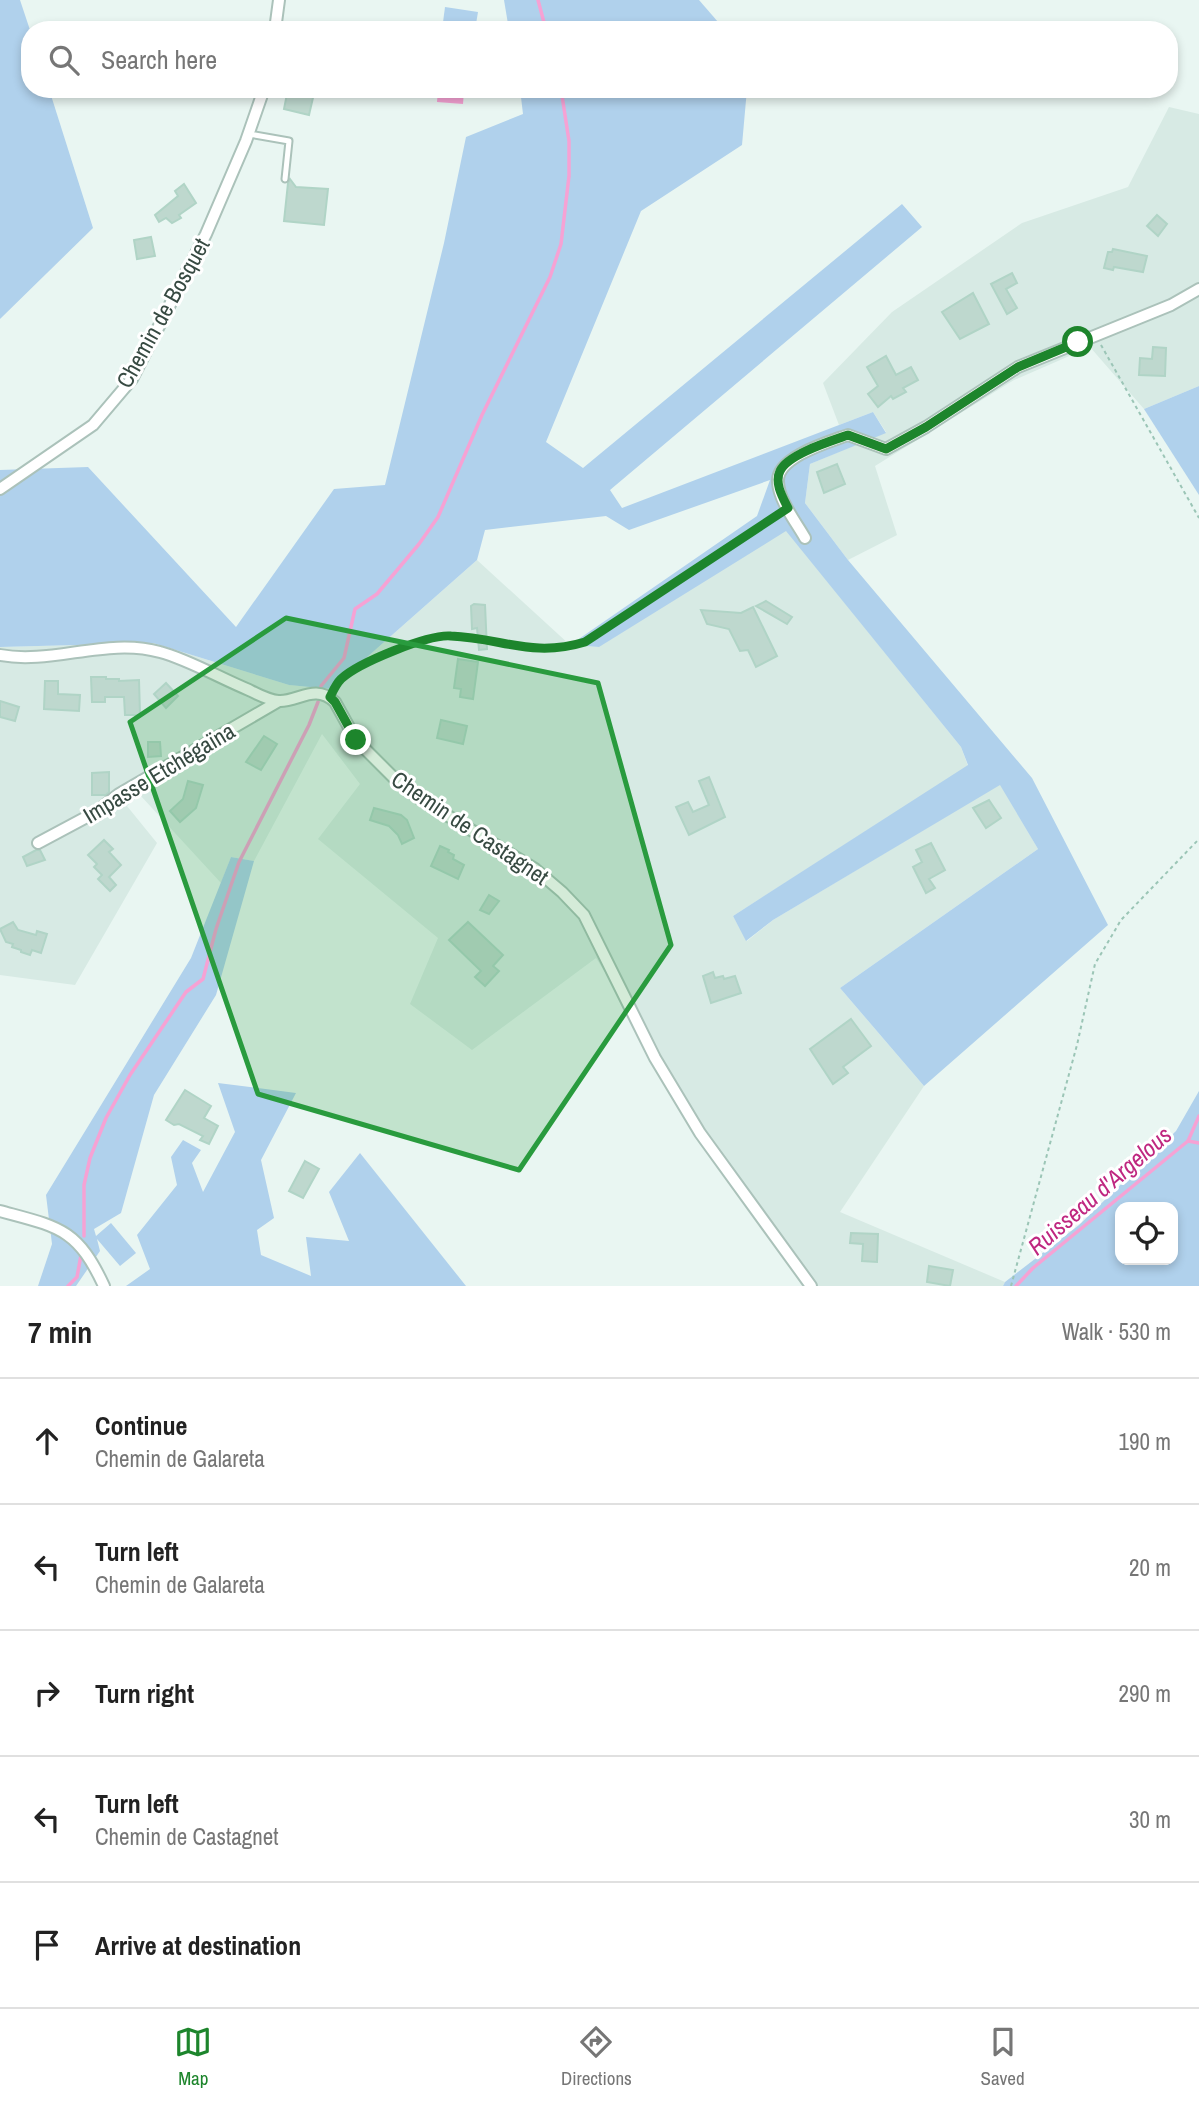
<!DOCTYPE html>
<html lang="en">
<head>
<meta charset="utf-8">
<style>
	:root { --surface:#fff; --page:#f2f2f2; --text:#222; --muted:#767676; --line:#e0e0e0; --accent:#1d852c }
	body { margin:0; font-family:"Archivo Narrow",sans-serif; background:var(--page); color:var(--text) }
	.controls { position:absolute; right:21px; bottom:21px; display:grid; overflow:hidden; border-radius:14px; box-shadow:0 4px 10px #0003 }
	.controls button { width:63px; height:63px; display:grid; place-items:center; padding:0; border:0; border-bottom:2px solid var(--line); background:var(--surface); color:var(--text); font:35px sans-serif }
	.stop { position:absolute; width:21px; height:21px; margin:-16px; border:5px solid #1d852c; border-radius:50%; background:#fff }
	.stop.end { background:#1d852c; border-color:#fff; box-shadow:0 2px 7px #0008 }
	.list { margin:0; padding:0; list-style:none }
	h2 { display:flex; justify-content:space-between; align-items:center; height:91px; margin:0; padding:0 28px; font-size:30px }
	h2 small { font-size:23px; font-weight:400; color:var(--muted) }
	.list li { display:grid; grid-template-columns:46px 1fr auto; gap:21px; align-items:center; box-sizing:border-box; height:126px; padding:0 28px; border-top:2px solid var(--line) }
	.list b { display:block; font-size:26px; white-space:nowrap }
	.list p { margin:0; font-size:23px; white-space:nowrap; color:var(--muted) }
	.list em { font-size:23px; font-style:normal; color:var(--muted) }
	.icon { flex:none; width:38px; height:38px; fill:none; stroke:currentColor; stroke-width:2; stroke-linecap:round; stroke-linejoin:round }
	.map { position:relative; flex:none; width:1199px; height:1286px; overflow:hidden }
	.search { position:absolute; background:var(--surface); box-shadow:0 4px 10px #0003; left:21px; right:21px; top:21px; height:77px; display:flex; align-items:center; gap:18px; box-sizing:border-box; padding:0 24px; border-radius:28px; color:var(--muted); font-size:26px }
	.sheet { height:721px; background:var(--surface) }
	nav { display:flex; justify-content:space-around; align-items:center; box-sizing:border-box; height:98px; border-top:2px solid var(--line); background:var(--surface); font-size:19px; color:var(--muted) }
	nav a { display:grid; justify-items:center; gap:4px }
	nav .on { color:var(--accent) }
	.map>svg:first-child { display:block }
	.residential { fill:#d7eae4 }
	.green { fill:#b0d1ec; fill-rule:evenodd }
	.water { fill:#f6a2d4 }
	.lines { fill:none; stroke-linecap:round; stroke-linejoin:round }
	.stream { stroke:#f6a2d4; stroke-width:3.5 }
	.building { fill:#bed8ce; stroke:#b0d4c6; stroke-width:2 }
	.service-casing { stroke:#abc2ba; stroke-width:9 }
	.minor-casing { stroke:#abc2ba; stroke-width:14 }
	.path { stroke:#9bc5b6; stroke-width:2; stroke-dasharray:3.5 3.5; stroke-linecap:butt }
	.service { stroke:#fff; stroke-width:5 }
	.minor { stroke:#fff; stroke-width:10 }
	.route { stroke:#1d852c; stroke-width:9 }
	.marked { fill:#299b3e; fill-opacity:0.2; stroke:#299b3e; stroke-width:5; stroke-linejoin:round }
	.labels { text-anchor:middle; stroke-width:6; stroke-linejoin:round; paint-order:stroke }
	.street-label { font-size:23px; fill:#374a42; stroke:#fff }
	.water-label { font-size:24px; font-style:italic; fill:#bf2780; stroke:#fff }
</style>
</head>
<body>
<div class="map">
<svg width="1199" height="1286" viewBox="0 0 1199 1286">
	<rect width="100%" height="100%" fill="#e9f6f2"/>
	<g class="residential">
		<path d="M1169,107L1199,114V386L1144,409L1090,347L1014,380L875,466L897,535L848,560L805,503L810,464L886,432L873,412L839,425L823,383L892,312L1022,223L1128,187Z"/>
		<path d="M786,530L961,747L968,766L733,916L747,941L773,920L1000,784L1038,849L840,988L924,1086L840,1212L1005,1282L1003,1286H802L596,958L472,1050L410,1004L438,938L318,839L360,784L322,734L254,861L231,857L221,883L140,795L127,806L157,843L75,985L0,975V647L153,643L289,685L331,689L477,560L570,645L598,647Z"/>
	</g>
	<g class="green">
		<path d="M0,0H20L30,30V89H49L93,228L0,319Z"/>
		<path d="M504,0H699L725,30H509Z"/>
		<path d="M445,7L478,12L475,30H442Z"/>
		<path d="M520,89H747L742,145L641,211L546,442L583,468L902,204L922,227L610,490L622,508L873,412L886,433L810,464L805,503L848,560L1032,778L1108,925L924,1086L840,988L1038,849L1000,785L773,920L746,941L733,916L968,765L961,747L786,531L599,647L570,645L757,516L770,480L629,530L606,516L485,530L477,560L331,689L289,685L153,643L0,647V470L88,467L236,627L334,489L385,485L444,243L466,137L523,114Z"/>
		<path d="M1199,386V495L1144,409Z"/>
		<path d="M231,857L254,861L216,995L154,1095L121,1213L94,1229L96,1236L111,1223L136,1253L120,1266L97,1239L100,1251L76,1286H38L52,1244L46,1195L191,958Z"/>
		<path d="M218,1083L296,1093L261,1160L274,1218L257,1230L261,1255L311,1276L306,1237L349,1241L329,1192L360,1153L466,1286H126L150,1269L137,1235L177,1185L171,1157L183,1140L201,1150L192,1163L203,1192L235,1132Z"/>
		<path d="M1199,1091V1286H1003L1005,1282L1079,1225L1176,1131ZM1120,1207H1173V1260H1120Z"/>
	</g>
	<path class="water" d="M438,89L464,91L463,104L437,102Z"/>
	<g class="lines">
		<g class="stream">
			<path d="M538,0L546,30"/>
			<path d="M321,686L344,658L355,609L377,594L419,544L438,517L482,415L550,277L561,244L569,176V141L561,89"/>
			<path d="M1188,1141L1199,1143"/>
			<path d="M84,1236V1185L90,1158L106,1118L130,1075L186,992L203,979L216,929L239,862L309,725L318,702"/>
			<path d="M68,1286L77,1277L81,1255"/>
			<path d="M1016,1286L1033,1268L1188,1141L1199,1116"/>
		</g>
	</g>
	<g class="building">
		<path d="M288,89H315L309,115L284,109Z"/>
		<path d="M290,179L296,187L328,189L324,225L284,221L288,183Z"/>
		<path d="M184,184L196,203L179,215L181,218L172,223L166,218L159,222L155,215L178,196L175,191Z"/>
		<path d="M1157,215L1167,224L1158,236L1147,226Z"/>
		<path d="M151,237L155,256L137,259L134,240Z"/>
		<path d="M1113,249L1147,256L1143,272L1114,267L1113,270L1104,268L1108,252H1112Z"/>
		<path d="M1012,273L1017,283L1006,289L1017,308L1007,314L991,284Z"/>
		<path d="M973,293L989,324L960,339L942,312Z"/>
		<path d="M1153,347L1166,348L1165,376L1139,375L1140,358L1152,359Z"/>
		<path d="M886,356L896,375L911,367L918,380L903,388L906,392L893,399L891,396L878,407L868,394L878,386L867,367Z"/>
		<path d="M837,464L845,484L824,493L817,472Z"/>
		<path d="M766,601L792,617L787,624L756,606Z"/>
		<path d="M474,604L485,605L487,649L479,650L477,628L472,629L471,606Z"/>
		<path d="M753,607L777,656L756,667L748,650L740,651L729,629L707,624L701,610L741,613Z"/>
		<path d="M458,659L478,662L473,699L460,697L461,689L454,688Z"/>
		<path d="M91,677H106V679H119V681L139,680L140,715H125L124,697H105V702H92Z"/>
		<path d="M45,681H58V694L80,695L79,711L44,709Z"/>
		<path d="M166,683L178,696L166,708L154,694Z"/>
		<path d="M0,701L19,707L15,721L0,717Z"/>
		<path d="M441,720L467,726L463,744L437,738Z"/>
		<path d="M264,736L277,744L261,770L246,762Z"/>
		<path d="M148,742H160L161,756L148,757Z"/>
		<path d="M109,772V792L106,795H92V773Z"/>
		<path d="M709,777L725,817L689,835L676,807L688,802L693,812L709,805L699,781Z"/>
		<path d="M188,781L203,785L196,808L180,822L170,811L183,799Z"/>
		<path d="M989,800L1001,818L986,828L973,808Z"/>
		<path d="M374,808L401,815L407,820L414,838L402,844L398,835L389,826L370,820Z"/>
		<path d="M104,840L113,849L109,852L121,865L109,877L116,885L110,891L98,879L102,875L94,867L97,864L88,855Z"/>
		<path d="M931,843L945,870L929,879L935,888L926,893L913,867L922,862L916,850Z"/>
		<path d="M440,846L449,850L448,852L454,855L453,859L464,865L458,879L431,866Z"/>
		<path d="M36,850H40L45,860L27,866L23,857Z"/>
		<path d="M489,895L499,901L489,914L480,910Z"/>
		<path d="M13,922L18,930L36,935L37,931L47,934L41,953L32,950L30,955L21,952V950L12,947L13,944L6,942L0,929Z"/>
		<path d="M468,922L503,955L493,966L499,971L485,986L475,977L481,971L449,940Z"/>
		<path d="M713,972L715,978L723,976L724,979L735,976L741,993L711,1003L703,976Z"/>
		<path d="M851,1019L871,1046L843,1067L848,1073L833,1084L810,1049Z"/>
		<path d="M185,1090L211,1106L204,1118L218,1126L209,1144L200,1140L203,1136L179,1124L174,1125L166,1120Z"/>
		<path d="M305,1161L319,1169L303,1198L289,1191Z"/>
		<path d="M851,1233L878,1234L877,1262L862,1261L863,1244L850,1243Z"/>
		<path d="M929,1266L953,1270L950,1286L927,1282Z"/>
	</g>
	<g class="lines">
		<defs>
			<path id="service" d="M249,134L289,141L285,179"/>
			<g id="minor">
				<path d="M275,30L279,0"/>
				<path d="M0,489L93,425L132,379L206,234L246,141L264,89"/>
				<path d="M805,538C796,522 779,501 778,482C776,457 829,442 848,435L886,449L926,427L1018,367L1171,305L1199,289"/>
				<path d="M0,655C52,665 107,637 160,652C187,659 222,679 249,690C257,694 270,701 279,701C298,702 315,683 335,702L356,740L396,780L417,797L535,869L562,892L584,915L655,1058L700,1133L811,1286"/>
				<path d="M38,843L96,812L119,794L279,701"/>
				<path d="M0,1211C59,1227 77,1228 104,1286"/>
			</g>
		</defs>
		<use href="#service" class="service-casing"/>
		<use href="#minor" class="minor-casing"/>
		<g class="path">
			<path d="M1101,345L1199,518"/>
			<path d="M336,687L339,681L355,668L434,637L449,635L539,650L564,648L585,642L776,516"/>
			<path d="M1011,1286L1077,1045L1095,964L1121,920L1199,839"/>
		</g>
		<use href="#service" class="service"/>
		<use href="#minor" class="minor"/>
	</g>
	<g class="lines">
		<path class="route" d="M356,740L335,702L330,697C333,691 336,684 341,679C358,663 428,634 451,636C502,638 532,658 585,642L788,508C783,498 774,483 780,471C788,454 831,441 848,435L886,449L926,427L1018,367L1078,342"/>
	</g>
	<path class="marked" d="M286,618L598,683L671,945L519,1170L258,1094L130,722Z"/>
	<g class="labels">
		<g class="street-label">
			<text transform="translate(163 313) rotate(-61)" y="8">Chemin de Bosquet</text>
			<text transform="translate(159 773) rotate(-31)" y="8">Impasse Etchégaïna</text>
			<text transform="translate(470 828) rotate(34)" y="8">Chemin de Castagnet</text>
		</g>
		<g class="water-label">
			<text transform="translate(1100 1191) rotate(-41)" y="8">Ruisseau d'Argelous</text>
		</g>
	</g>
</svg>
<div class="controls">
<button><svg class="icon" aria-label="locate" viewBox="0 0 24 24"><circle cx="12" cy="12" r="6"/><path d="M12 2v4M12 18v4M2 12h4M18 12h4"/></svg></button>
</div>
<div class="stop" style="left:1078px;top:342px"></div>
<div class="stop end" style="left:356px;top:740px"></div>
<div class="search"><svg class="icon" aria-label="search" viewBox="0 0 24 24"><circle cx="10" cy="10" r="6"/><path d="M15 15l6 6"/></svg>Search here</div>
</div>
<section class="sheet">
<h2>7 min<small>Walk · 530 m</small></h2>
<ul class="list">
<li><svg class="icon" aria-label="ahead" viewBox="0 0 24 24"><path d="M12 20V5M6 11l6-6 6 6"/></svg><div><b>Continue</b><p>Chemin de Galareta</p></div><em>190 m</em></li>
<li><svg class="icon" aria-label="left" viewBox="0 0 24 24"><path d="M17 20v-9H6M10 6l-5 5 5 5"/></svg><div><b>Turn left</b><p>Chemin de Galareta</p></div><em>20 m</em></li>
<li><svg class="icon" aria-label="right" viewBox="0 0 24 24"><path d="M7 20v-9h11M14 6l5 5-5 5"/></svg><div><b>Turn right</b></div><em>290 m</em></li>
<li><svg class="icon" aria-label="left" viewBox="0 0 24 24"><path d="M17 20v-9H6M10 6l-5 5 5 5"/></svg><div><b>Turn left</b><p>Chemin de Castagnet</p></div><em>30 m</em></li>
<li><svg class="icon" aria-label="arrive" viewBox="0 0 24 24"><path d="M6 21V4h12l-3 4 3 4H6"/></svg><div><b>Arrive at destination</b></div></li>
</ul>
</section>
<nav>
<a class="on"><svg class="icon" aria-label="map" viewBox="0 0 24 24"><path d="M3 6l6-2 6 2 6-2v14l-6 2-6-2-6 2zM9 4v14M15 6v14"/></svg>Map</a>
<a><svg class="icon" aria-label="directions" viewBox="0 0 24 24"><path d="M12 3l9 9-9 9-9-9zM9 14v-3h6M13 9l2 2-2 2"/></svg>Directions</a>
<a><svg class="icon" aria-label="saved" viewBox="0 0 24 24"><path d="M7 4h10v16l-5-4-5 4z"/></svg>Saved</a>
</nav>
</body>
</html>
